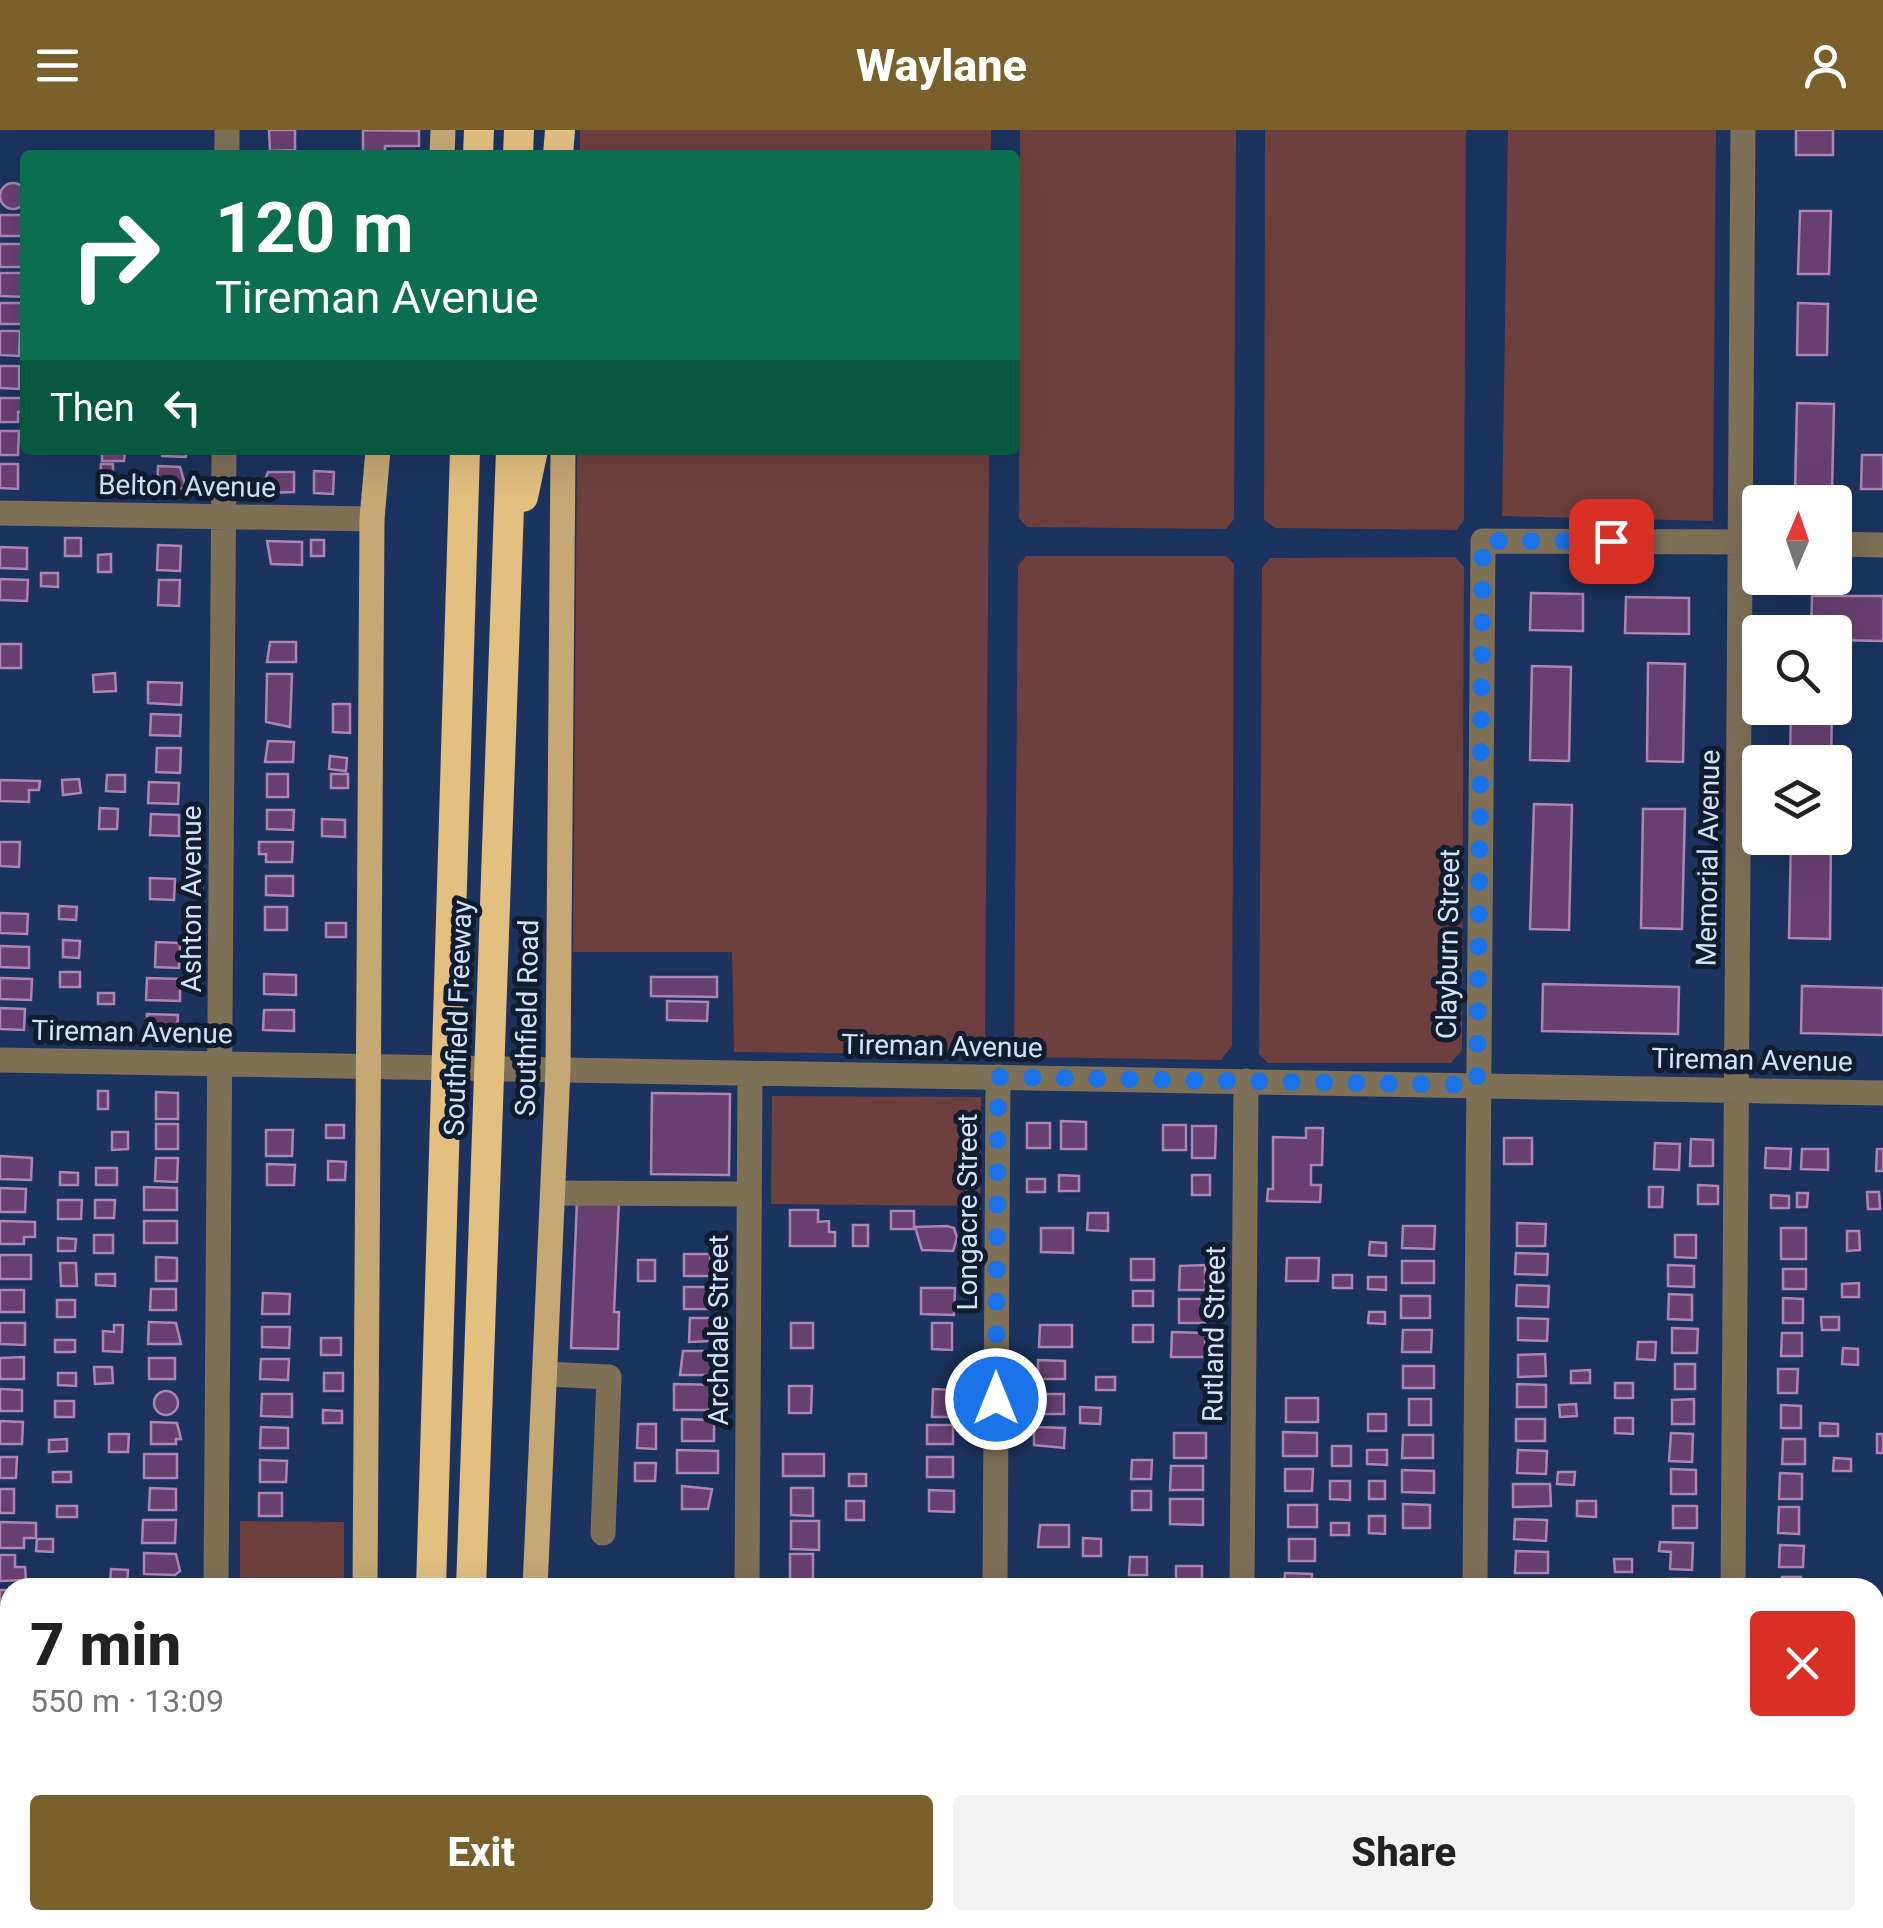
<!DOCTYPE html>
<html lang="en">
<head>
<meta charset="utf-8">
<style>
  body { margin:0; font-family:Roboto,sans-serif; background:#f2f2f2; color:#222; height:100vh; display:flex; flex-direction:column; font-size:38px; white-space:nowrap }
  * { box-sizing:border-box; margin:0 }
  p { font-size:32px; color:#767676 }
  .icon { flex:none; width:55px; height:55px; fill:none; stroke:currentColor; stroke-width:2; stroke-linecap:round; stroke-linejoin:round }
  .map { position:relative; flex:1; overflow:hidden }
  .details { position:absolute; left:0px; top:1448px; width:1885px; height:352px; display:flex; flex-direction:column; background:#fff; border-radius:30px 30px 0 0; box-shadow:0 10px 40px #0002 }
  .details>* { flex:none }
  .hud { position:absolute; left:20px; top:20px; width:1000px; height:305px; border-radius:10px; box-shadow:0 10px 40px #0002; background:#0b6e4f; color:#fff; overflow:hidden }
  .needle { width:65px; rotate:2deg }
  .controls { position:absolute; left:1742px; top:355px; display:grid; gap:20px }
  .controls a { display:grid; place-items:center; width:110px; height:110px; border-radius:10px; background:#fff; box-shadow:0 10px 40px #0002; font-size:50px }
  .pin { position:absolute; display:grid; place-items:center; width:85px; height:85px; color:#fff; margin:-42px; border-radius:20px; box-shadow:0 5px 15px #0006 }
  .me { position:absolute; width:110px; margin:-55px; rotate:0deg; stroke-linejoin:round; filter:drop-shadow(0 0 8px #0008) }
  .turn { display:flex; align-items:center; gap:35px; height:210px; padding:0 30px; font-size:45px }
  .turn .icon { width:130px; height:130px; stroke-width:2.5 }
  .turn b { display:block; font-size:70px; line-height:85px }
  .then { display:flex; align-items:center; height:95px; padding:0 30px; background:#0003; gap:20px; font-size:38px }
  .round { display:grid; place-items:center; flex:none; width:105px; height:105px; border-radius:10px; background:#f2f2f2 }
  .headline { display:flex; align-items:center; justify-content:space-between; height:170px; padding:0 30px }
  h1 { font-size:60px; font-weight:800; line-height:75px }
  .primary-button { display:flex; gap:20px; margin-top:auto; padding:20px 30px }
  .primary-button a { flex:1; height:115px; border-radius:10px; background:#7a602b; color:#fff; font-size:40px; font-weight:800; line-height:115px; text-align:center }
  .primary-button a+a { background:#f2f2f2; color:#222 }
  header { display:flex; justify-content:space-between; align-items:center; height:130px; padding:0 30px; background:#7a602b; color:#fff; font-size:45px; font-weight:800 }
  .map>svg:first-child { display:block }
</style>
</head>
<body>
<header><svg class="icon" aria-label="menu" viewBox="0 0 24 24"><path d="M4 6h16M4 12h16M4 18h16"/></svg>Waylane<svg class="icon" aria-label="person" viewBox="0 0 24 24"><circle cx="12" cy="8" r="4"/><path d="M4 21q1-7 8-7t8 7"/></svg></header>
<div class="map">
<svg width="1883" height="1798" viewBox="0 0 1883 1798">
  <rect width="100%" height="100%" fill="#1b335e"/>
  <path fill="#6d3f3e" d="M580,0H991V25H580Z
    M1020,0H1236L1234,389L1226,399L1027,397L1019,388Z
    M1265,0H1466L1464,390L1457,400L1275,398L1264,390Z
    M1508,0H1716L1713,391L1502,386Z
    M577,320H989L985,916L977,925L734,922L732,822H573Z
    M1026,426H1226L1234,434L1232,916L1221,930L1025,927L1014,908L1018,436Z
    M1455,427L1464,437L1462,920L1451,933H1268L1259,924L1262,438L1270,428Z
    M772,966L981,967L980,1076L771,1074Z
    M240,1391L344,1392V1457H240Z
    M1360,1790H1449V1798H1360Z"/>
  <path fill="#684070" stroke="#ac85b4" stroke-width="2.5" d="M269,0H295V20L270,21Z
    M363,0L419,1V16H385V25H363Z
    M1796,0H1833V25H1796Z
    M0 66a13 13 0 1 1 26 0a13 13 0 1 1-26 0Z
    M1800,81H1831L1829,144H1798Z
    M0,85H25V106H0Z
    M0,114H24V137H0Z
    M0,143H24L25,167L0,166Z
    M0,173H23V194H0Z
    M1798,173L1828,174L1827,225H1797Z
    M0,201H20L19,226L0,225Z
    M0,236H19V259L0,258Z
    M0,268H25V282H18V292H0Z
    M1797,273L1834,274L1832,362H1795Z
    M0,301H19L18,325H0Z
    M102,320H125L124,331H102Z
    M162,320H186V327L162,326Z
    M1862,325H1883V359H1861Z
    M0,334H18V359L0,358Z
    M101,334H113V352H100Z
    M158,336L180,337L186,358L157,361Z
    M314,341L334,342L333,364L314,363Z
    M268,342H294V362L267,363V355H263Z
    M65,408H81V426H65Z
    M311,410H324V426H311Z
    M267,411L302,412V435L271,434Z
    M158,415L181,416L180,441L157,440Z
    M0,417L27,418V439L0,438Z
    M111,424V442H98V425Z
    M41,443H58V457L41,456Z
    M0,449L28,450L27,471L0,470Z
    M159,450H180L179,476L158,475Z
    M1531,463L1583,464V501L1530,500Z
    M1812,466H1883V511L1835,510V502H1811Z
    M1626,467L1689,468V504L1625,503Z
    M270,512H296V532H267Z
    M0,514H21V538H0Z
    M1648,533L1685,534L1683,632L1647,631Z
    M1532,536L1571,537L1569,631L1530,630Z
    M115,543L116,561L94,562L93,545Z
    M267,544H292L290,597L266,592Z
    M148,552L182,553L181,575L148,573Z
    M333,574H350V603L333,602Z
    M1791,578H1832L1831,632H1790Z
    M151,584L181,585L180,606L150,605Z
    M268,611L294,612L293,632H265Z
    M157,618H181L180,643L156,642Z
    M330,626L347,628L346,641L329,639Z
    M267,644H288V667H267Z
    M331,644H348V658H331Z
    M107,645H125V662L106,661Z
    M79,649L81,663L63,665L62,650Z
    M0,650L40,651L39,660H29V672L0,671Z
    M149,652L179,653L178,674L148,673Z
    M1534,674L1572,675L1569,800L1530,799Z
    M100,678L118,679L117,699H99Z
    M1643,679H1685L1682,799L1641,798Z
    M267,680H294L293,700L267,699Z
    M151,684L179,685V706L150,705Z
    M322,689L345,690V707L322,706Z
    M1791,708H1831L1830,809L1789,808Z
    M0,712H20L19,737L0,736Z
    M259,712H293L292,732H266V724H259Z
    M266,746H293V766L266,765Z
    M150,748L175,749L174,770L150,769Z
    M59,776L77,777L76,790L59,789Z
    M265,777H287V800H265Z
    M0,783L28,784L27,804L0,803Z
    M326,793H346V807H326Z
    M63,810L80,811L79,828L63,827Z
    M156,812L180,813L179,838L155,837Z
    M0,816L29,817V838L0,837Z
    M60,842H80V857H60Z
    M264,844L296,845V865L264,864Z
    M651,847H717V867L651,866Z
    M0,848L32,849L31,870L0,869Z
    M147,848L180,849V871L146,870Z
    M1543,854L1679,857L1678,904L1542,901Z
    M1802,856L1883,858V905L1801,903Z
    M98,863H114V874H98Z
    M667,871L708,872L707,891L667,890Z
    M0,878L25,879L24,900L0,899Z
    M264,880H294V901L263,900Z
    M147,884L178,885L177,906L146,905Z
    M98,961H108V979H98Z
    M156,962L178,963V989H156Z
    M652,963L730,964L729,1045L651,1044Z
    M1061,991L1086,992V1019H1061Z
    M1027,993H1050V1018H1027Z
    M156,994H178V1019H156Z
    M326,995H344V1008H326Z
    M1163,995H1186V1020H1163Z
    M1192,996H1216L1215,1028H1192Z
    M1306,998H1323L1322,1035H1311V1055H1321L1320,1072L1267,1071L1268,1059H1273V1007L1306,1008Z
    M266,1000H293L292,1026H266Z
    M112,1002H128V1019L112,1020Z
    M1504,1008H1532V1034H1504Z
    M1691,1009L1713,1010V1036H1690Z
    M1655,1013L1680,1014L1679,1040L1654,1039Z
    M1766,1018L1791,1019L1790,1039L1765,1038Z
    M1802,1019H1828V1040L1801,1039Z
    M1877,1019H1883V1041H1876Z
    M0,1026L32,1028L31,1050L0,1049Z
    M156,1028H178L177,1052L155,1051Z
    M328,1031L346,1032L345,1050H328Z
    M267,1034L295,1035L294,1055H267Z
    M96,1038H117V1055H96Z
    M60,1042L78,1043V1055H60Z
    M1059,1045L1079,1046V1061H1059Z
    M1192,1045H1210V1065H1192Z
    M1027,1049H1045V1062H1027Z
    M1698,1055L1718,1056V1074H1698Z
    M144,1057L177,1058V1080H144Z
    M1649,1057H1663L1662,1077H1649Z
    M0,1058L26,1059L25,1082H0Z
    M1867,1062H1879L1880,1079H1868Z
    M1797,1063H1808L1807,1077H1797Z
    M1771,1065L1789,1066V1078H1771Z
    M58,1070H82L81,1089H58Z
    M95,1070H115L114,1088H95Z
    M577,1070H619L614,1182H619L618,1219L571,1218Z
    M790,1080H818V1092L829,1091V1102H835V1116H790Z
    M891,1081H914V1099H891Z
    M1088,1083H1108V1101L1087,1100Z
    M0,1091L35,1092V1107H24V1114H0Z
    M144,1091H177V1113H144Z
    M1517,1093L1546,1094L1545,1116H1517Z
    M853,1095H868V1116H853Z
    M947,1096L954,1098L957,1108L953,1121L922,1120L915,1097Z
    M1403,1096H1435L1434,1119L1402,1118Z
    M1041,1098H1073V1123L1041,1122Z
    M1781,1098H1806V1129H1781Z
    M1847,1101H1859L1860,1120L1847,1121Z
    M94,1105H113V1123H94Z
    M1675,1105H1696V1128L1675,1127Z
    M58,1108L76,1109L75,1121H58Z
    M1370,1112L1386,1113V1126L1369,1125Z
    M1516,1123L1548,1124L1547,1145L1515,1144Z
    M684,1124H710V1146H684Z
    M0,1125H31V1149H0Z
    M156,1127L177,1128V1151H156Z
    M1287,1128H1319L1318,1151H1286Z
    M1131,1129H1154V1150H1131Z
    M638,1130H655V1151H638Z
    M1402,1131H1434V1153H1402Z
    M60,1133H76L77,1156H61Z
    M1205,1135V1160H1179L1180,1136Z
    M1668,1135L1694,1136V1157L1668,1156Z
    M1783,1139H1806V1159H1783Z
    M96,1144H115V1156L96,1155Z
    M1333,1145H1352V1158H1333Z
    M1368,1147H1386V1160L1368,1159Z
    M1859,1153V1167H1842V1154Z
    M1517,1155L1549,1156L1548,1177L1516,1176Z
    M684,1157H710V1179H684Z
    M921,1158H955L954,1185L921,1184Z
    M151,1159H176V1180H150Z
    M0,1160H24V1182H0Z
    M1133,1161H1153V1176H1133Z
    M263,1163L290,1164L289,1184H262Z
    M1669,1164L1692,1165V1190L1668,1189Z
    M1401,1166H1430V1188H1401Z
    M1783,1168L1803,1169V1193H1783Z
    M1179,1169H1205V1193H1179Z
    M57,1170H75V1187H57Z
    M1369,1182H1385V1194L1368,1193Z
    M1821,1187H1839V1200H1822Z
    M690,1188H710L714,1211L689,1212Z
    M1518,1188L1548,1189L1547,1211L1518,1210Z
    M149,1192L176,1193L181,1214H148Z
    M0,1193H25V1215L0,1214Z
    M791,1193H813V1218H791Z
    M932,1193H952V1220L932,1219Z
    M114,1195H123L122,1222L103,1221V1201L114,1202Z
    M1040,1195H1072V1217H1039Z
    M1133,1195H1153V1212H1133Z
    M262,1197H290L289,1218L262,1217Z
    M1672,1198L1698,1199L1697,1223H1672Z
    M1403,1200H1432L1431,1222H1402Z
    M1172,1202L1205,1203V1227H1171Z
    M1782,1203H1802V1226H1781Z
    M321,1208H341V1225H321Z
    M55,1210H75V1222H55Z
    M1638,1212H1656L1655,1230L1637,1229Z
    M1843,1218L1858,1219V1235L1842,1234Z
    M683,1221H713L719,1245H680Z
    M1545,1224L1546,1246L1518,1247V1225Z
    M24,1227V1249H0V1228Z
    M149,1228H175V1249H149Z
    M261,1229H289L288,1250L260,1249Z
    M1038,1230L1065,1231V1249H1038Z
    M1675,1234H1695V1259H1675Z
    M1403,1236H1434V1258H1403Z
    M94,1237H112L113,1253L95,1254Z
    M1778,1239H1798L1797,1263H1778Z
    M1590,1240V1253H1571V1241Z
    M58,1243H76V1256L58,1255Z
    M324,1243H343V1261H324Z
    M1096,1247H1115V1260H1096Z
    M1615,1253H1633V1268H1615Z
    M674,1254L720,1255L719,1280H674Z
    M1517,1254L1546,1255V1277H1517Z
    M789,1256H812L811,1283H789Z
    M0,1259L22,1260V1281H0Z
    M933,1259L953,1260V1287H932Z
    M154 1273a12 12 0 1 1 24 0a12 12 0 1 1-24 0Z
    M262,1264H292V1287L261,1286Z
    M1038,1264H1064V1284H1038Z
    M1286,1268H1318V1292H1286Z
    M1409,1269H1431V1295H1409Z
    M1694,1269V1294H1672V1270Z
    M55,1271H74V1287H55Z
    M1576,1274L1577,1286L1560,1287L1559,1275Z
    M1781,1275L1801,1276V1298H1781Z
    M1080,1277L1101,1278L1100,1294L1080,1293Z
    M323,1280L342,1281V1293H323Z
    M1368,1284H1386V1301H1368Z
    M1615,1288H1633V1304L1615,1303Z
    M682,1289L714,1290V1311H682Z
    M1516,1289H1545V1311H1516Z
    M0,1291L23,1292L22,1314H0Z
    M151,1292L177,1293L181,1309H176V1314H151Z
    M1820,1293L1838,1294V1306H1820Z
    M638,1294H656V1319L637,1318Z
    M927,1295H953V1314H927Z
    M261,1297L288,1298V1318H260Z
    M1034,1297L1065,1298L1064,1318L1034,1315Z
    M1283,1302L1317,1303V1326H1283Z
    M1174,1303H1206V1328H1174Z
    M1671,1303L1693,1304L1692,1332L1669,1331Z
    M109,1304H129L128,1322H109Z
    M1877,1304H1883V1323H1877Z
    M1403,1305H1433V1328H1402Z
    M67,1309V1321L49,1322V1310Z
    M1783,1309H1805V1334H1782Z
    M1332,1316H1351V1336H1332Z
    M677,1320L718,1321V1343H677Z
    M1367,1320H1387V1335L1367,1334Z
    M1518,1320L1547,1321L1546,1344L1517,1343Z
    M144,1324H177V1348H144Z
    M783,1324H824V1346H783Z
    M0,1327H17L16,1348H0Z
    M927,1327H953V1347H927Z
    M1834,1328L1851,1329V1341H1833Z
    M260,1330L287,1331L286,1352H260Z
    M1132,1330H1152L1151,1349H1131Z
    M635,1333H656L655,1351H635Z
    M1171,1336H1203V1360H1170Z
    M1285,1339H1313L1312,1361H1285Z
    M1671,1339L1696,1340V1364H1671Z
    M1402,1340L1434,1341V1363L1402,1362Z
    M53,1342H71V1352H53Z
    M1558,1342H1575L1574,1355L1557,1354Z
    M1780,1343L1802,1344V1369H1779Z
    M849,1344H866V1356H849Z
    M1330,1351H1350V1370L1330,1369Z
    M1369,1351H1385V1369H1369Z
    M1513,1354H1550L1551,1376L1513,1377Z
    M682,1356L712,1359L708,1379H682Z
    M150,1358L176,1359V1380H149Z
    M791,1358H813V1386L791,1385Z
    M0,1359H14V1383H0Z
    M929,1360L954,1361V1382L929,1381Z
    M1132,1361H1151V1380H1132Z
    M259,1363H282V1386H259Z
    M1170,1369H1203V1395L1170,1394Z
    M846,1371H864V1390H846Z
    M1577,1371H1596V1387L1577,1386Z
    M1403,1374L1430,1375V1398H1403Z
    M1288,1375H1317V1397H1288Z
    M57,1376H77V1387H57Z
    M1673,1376H1697V1398H1673Z
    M1779,1377H1799V1404L1778,1403Z
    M1369,1386H1385V1404L1369,1403Z
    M1515,1389L1547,1390L1546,1411L1514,1409Z
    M143,1390H176L175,1413H142Z
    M791,1391H819V1420L791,1419Z
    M0,1392L36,1393V1408H24V1418H0Z
    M1331,1393H1349V1405H1331Z
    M1040,1395H1069V1417H1038Z
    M1083,1408L1101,1409V1426H1083Z
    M37,1409H53V1422L36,1421Z
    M1289,1409H1315V1431H1289Z
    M1660,1412L1693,1413L1692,1440L1670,1439L1671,1422L1659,1421Z
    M1780,1415L1804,1416L1803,1437H1779Z
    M1516,1421L1548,1422V1443H1515Z
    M144,1423L176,1424L180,1441L175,1445L144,1444Z
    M790,1424H813V1451H790Z
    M0,1425H15V1437H25L26,1450L0,1451Z
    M1130,1427H1147V1445H1129Z
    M1614,1429H1632V1442H1615Z
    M1176,1436H1202V1458H1176Z
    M111,1439L128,1440L127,1454H110Z
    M1285,1443L1312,1444V1458H1284Z
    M1782,1447H1801V1458H1782Z
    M1668,1449H1689V1458H1667Z
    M0,1460H10V1482H0Z
    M0,1494H10V1516H0Z
    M1875,1494L1883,1495V1509H1875Z
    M1877,1528L1883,1529V1543H1876Z
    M0,1531H10V1552H0Z
    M1877,1560H1883V1580H1877Z
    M0,1563L10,1564V1586H0Z
    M0,1597H10V1619H0Z
    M1875,1599H1883V1616L1875,1615Z
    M0,1629H10V1651H0Z
    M1875,1634L1883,1635V1655L1875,1654Z
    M1875,1658H1883V1676H1875Z
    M0,1665H10V1685L0,1684Z
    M0,1696H10V1716H0Z
    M0,1730H10V1751H0Z
    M1875,1732H1883V1750H1875Z
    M0,1762H10V1786H0Z
    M1875,1778H1883V1791H1873Z
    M560,1790H597V1798H559Z
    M676,1790H706L705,1798H676Z
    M780,1790H810V1798L780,1797Z
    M893,1790H919V1798H893Z
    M1130,1790L1146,1791V1798H1130Z
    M1328,1790H1345V1796H1328Z
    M1035,1791L1062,1792V1798H1035Z"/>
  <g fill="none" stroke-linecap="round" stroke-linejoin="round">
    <path stroke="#7e6f57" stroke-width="25" d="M227,25V0
      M0,383L372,389
      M1835,414L1883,415
      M0,930L1883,963
      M553,1063L749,1064
      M545,1244L609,1247L603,1403
      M216,1458L224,320
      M747,1458L750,943
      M995,1458L998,947
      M1242,1458L1246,951
      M1475,1458L1483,411L1760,412
      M1733,1458L1743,0
      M1875,1711H1883
      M214,1798V1790
      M622,1798V1790
      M745,1798V1790
      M993,1798V1790
      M1239,1798V1790
      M1473,1798V1790
      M1731,1798V1790"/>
    <path stroke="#c6a875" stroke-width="25" d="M442,25L443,0
      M365,1458L372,389L378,320
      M535,1458L558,939L563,320
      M363,1798V1790
      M520,1798V1790"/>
    <path stroke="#e3bf80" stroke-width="30" d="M478,25L479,0
      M518,25L519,0
      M558,25L560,0
      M523,367L533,320
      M431,1458L465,320
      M471,1458L511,320
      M425,1798V1790
      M466,1798V1790"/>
  </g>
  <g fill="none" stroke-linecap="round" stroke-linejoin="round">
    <path stroke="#1a73e8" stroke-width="18" stroke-dasharray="0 32.4" d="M996,1269L998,947L1477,955L1483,411H1611"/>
  </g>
  <g text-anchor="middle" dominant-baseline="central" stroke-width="10" stroke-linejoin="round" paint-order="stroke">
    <g font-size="28" fill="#d2e2fd" stroke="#111c2f">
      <text transform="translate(187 356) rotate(1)">Belton Avenue</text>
      <text transform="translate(1708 728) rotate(-89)">Memorial Avenue</text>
      <text transform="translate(191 769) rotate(-90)">Ashton Avenue</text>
      <text transform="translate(1448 814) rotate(-89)">Clayburn Street</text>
      <text transform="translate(458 888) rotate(-88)">Southfield Freeway</text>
      <text transform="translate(527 888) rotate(-89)">Southfield Road</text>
      <text transform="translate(132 902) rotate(1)">Tireman Avenue</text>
      <text transform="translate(942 916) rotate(1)">Tireman Avenue</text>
      <text transform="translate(1752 930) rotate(1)">Tireman Avenue</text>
      <text transform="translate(967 1082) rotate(-90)">Longacre Street</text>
      <text transform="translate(718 1200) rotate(-90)">Archdale Street</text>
      <text transform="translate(1214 1204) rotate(-89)">Rutland Street</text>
    </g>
  </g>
</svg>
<div class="controls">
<a><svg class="needle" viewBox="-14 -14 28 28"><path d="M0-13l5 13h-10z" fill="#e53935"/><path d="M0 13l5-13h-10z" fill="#767676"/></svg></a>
<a><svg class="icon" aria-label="search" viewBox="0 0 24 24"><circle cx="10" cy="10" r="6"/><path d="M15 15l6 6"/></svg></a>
<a><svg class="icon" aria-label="layers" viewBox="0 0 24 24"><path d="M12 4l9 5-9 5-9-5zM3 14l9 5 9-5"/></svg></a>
</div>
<div class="pin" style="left:1611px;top:411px;background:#d93025"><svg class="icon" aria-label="arrive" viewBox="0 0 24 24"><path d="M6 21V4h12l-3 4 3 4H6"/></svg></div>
<svg class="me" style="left:996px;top:1269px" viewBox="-20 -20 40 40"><circle r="17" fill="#1a73e8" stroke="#fff" stroke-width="3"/><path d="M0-11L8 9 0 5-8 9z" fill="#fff"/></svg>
<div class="hud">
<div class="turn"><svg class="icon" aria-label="right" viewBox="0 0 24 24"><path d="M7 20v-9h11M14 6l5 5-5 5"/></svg><div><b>120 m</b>Tireman Avenue</div></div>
<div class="then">Then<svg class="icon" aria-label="left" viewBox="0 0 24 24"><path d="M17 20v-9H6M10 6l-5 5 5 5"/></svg></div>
</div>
<section class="details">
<div class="headline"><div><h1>7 min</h1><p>550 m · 13:09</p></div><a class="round" style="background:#d93025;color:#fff"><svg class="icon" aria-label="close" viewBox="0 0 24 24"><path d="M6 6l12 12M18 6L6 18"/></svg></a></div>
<div class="primary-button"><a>Exit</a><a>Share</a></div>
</section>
</div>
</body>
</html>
